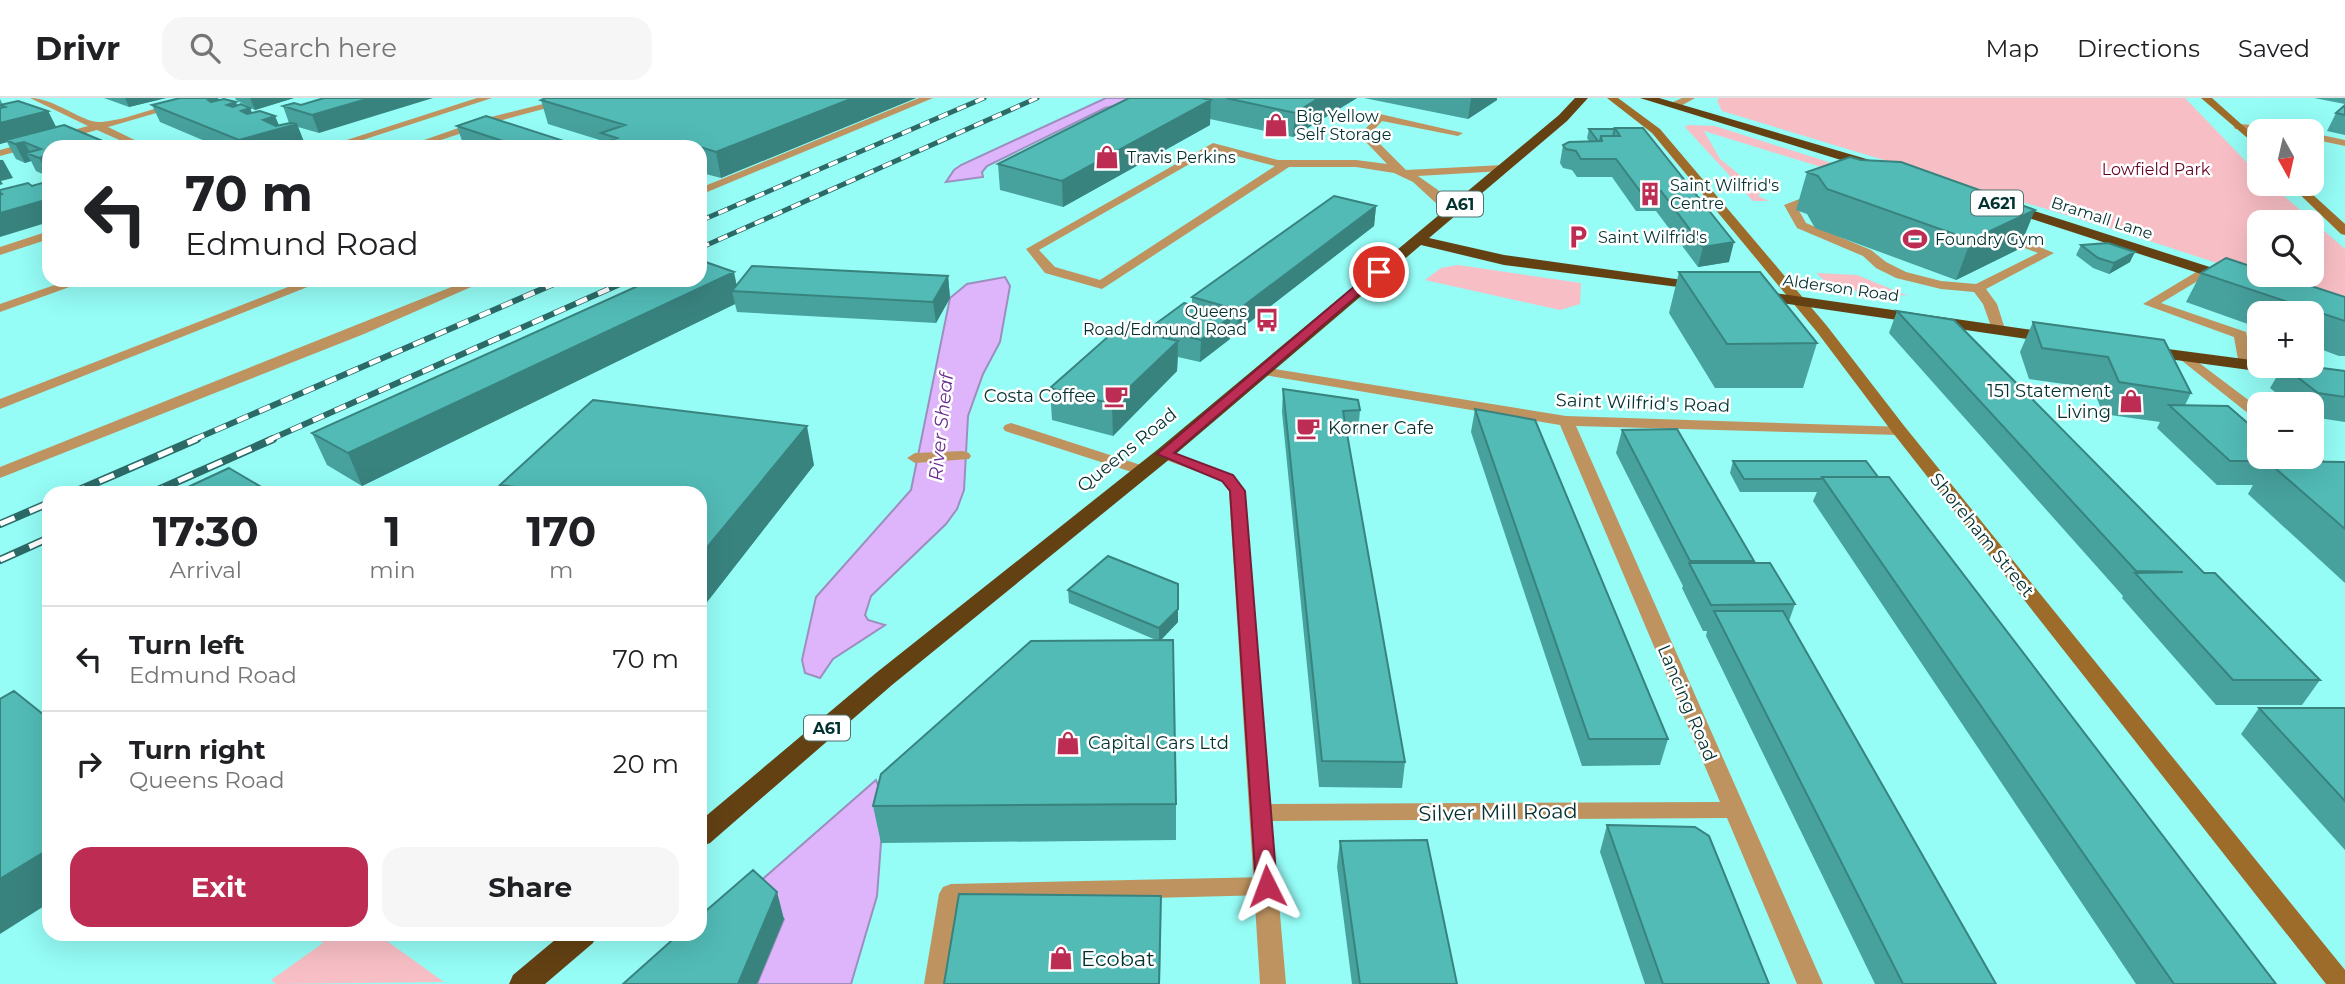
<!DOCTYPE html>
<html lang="en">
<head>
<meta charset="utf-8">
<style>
  body { margin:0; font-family:Montserrat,sans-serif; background:#f6f6f6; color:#202124; height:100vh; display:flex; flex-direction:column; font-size:26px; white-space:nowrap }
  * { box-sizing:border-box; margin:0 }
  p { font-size:23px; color:#757577 }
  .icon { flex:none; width:38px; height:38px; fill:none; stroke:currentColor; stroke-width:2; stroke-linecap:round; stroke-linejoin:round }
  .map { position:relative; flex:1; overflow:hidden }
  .details { position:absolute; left:42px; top:388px; width:665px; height:455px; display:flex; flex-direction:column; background:#fff; border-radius:21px; box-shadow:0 7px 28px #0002 }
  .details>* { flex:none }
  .hud { position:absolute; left:42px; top:42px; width:665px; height:147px; border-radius:21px; box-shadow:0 7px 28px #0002; background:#fff; color:#202124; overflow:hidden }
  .needle { width:46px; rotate:172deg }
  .buttons { position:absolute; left:2247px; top:21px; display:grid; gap:14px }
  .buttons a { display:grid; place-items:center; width:77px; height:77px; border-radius:14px; background:#fff; box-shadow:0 7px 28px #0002; font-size:35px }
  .pin { position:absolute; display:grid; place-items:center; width:60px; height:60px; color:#fff; margin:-30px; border:4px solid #fff; border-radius:50%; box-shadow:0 2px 7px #0007 }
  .me { position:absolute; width:77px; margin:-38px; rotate:357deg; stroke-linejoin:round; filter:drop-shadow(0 0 5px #0008) }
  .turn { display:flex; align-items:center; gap:24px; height:147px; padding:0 28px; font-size:32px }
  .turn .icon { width:91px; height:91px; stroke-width:2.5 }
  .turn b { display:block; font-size:49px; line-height:60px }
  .eta { display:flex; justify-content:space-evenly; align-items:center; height:119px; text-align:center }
  .eta b { font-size:42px; font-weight:700; line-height:49px }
  .cta { display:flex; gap:14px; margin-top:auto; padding:14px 28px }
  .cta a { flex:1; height:80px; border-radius:21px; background:#bd2d53; color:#fff; font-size:28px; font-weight:700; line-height:80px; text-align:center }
  .cta a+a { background:#f6f6f6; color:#202124 }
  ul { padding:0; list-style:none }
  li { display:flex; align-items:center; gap:21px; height:105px; padding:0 28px; border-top:2px solid #e0e0e0 }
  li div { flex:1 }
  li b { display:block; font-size:26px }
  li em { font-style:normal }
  header { display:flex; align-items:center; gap:42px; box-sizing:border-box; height:98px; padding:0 35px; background:#fff; border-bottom:2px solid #e0e0e0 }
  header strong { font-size:33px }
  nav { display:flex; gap:38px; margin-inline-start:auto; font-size:24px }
  .search { width:490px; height:63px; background:#f6f6f6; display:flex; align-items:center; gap:18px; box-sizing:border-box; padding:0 24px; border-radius:21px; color:#757577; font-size:26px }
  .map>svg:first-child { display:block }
</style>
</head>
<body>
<header>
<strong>Drivr</strong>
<div class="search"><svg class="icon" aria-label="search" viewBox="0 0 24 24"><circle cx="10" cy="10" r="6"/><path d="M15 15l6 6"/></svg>Search here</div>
<nav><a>Map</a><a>Directions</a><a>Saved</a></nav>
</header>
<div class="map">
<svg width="2345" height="886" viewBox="0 0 2345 886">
  <rect width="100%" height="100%" fill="#95fcf6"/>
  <path fill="#f8bec5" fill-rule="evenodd" d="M1719,0H2185L2259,77V86H2270L2345,151V207L2122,134L1722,13L1717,3ZM2259,124H2312V177H2259Z
    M1688,27L1715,28L1882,81H1860L1704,33L1720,61L1761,94L1758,98L1769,103H1753L1685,29Z
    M1458,167L1581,185L1580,206L1560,212L1425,182L1441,170Z
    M1816,175L1857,177L1908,198C1880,194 1835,197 1816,175Z
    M377,836L444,884L276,886L271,882L323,845L313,837Z"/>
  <path fill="#deb5fb" stroke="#9c8ebe" stroke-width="2" d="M1106,0H1147L1105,10L987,68L982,74L983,79L946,84L954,72L961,67Z
    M1005,179L1010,188L1000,244L983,276L968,318L964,392L957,411L946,426L871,498L865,517L868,522L885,527L833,561L820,580L805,575L802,562L816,499L911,392L950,200L967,186Z
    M876,682L887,712L881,745L877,798L851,886H757L784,821L749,793Z"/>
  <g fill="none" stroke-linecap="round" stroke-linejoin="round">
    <path fill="#be9360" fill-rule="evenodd" d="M567,0H584L495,24L420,49H404L487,20Z
      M919,0H933L700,97V90Z
      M1380,16L1463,35L1458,38L1382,23L1373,33L1374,40L1406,72L1503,67L1509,70L1503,73L1418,78L1438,92L1454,111L1456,114L1450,118L1413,84L1394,75L1356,69H1289L1102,191L1045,175L1026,151L1213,45L1278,62H1356L1387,66L1365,43L1363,33ZM1214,52L1275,68L1100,182L1055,169L1039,152Z
      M1815,95L1825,97L1797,109L1806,125L1871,152L1886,164L1906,174L1941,183L1976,186L2038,155L1997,140L1995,137L2001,133L2054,155L1986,191L1997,206L2005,231L1998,235L1993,234L1983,206L1974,194L1941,191L1896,180L1876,170L1863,158L1797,130L1784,107Z
      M2206,168L2212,172L2211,175L2161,205L2246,234L2253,267L2251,270L2246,271L2239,267L2234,239L2143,206Z
      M69,182H89L0,214V206Z
      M306,182H325L0,311V301Z
      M469,182H487L364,236L0,380V369Z
      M1011,325L1150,370L1152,373L1144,378L1138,376L1005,333L1003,330L1005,327Z
      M963,353L969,355L971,358L969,361L915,365L907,360L915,355Z
      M1267,779L1275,781L1279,788L1275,795L1267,797L961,805L950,886H924L939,796L943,789L951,786Z"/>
    <path fill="#be9360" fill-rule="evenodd" d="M30,0C55,0 84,26 101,24C137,21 171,0 208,0L108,29L149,49H135L97,32L0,58V52L88,28Z
      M477,0H492L341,49H325Z
      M1682,0H1695L1679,9H1671V5Z
      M2239,26L2292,30L2297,33L2235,31L2234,29Z
      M2312,35L2345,42V48L2312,41Z
      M49,133V141L0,157V149Z
      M2186,255L2259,310V322L2254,320L2181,262L2179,259Z
      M1263,269L1566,318L1905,329L1907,332L1905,335L1899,337L1576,328L1823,886H1797L1727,720L1272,723L1286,886H1260L1229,393L1222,383L1158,359L1156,356L1158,353H1170L1234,377L1245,393L1271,706L1720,704L1560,327L1258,276L1256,273Z
      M2312,354L2345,377V390L2339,389L2306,362L2304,359H2312Z"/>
    <path fill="#9e6c2a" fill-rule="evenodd" d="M1607,0H1618L1660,31L1827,228L1905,329L2345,872V886H2326L1893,335L1817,234L1652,35Z
      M2201,0H2212L2259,42V50Z
      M2289,86H2301L2345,126V137L2341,136Z"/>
    <path fill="#634113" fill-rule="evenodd" d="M1575,0H1588L1567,23L1429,140L1504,157L1704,185L1712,190L1710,193L1504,167L1421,147L1171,360L892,587L710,745L700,749V723L876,575L1157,352L1559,17Z
      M1640,0H1659L1880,65L1882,68L1880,71H1870Z
      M2006,104L2238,178L2240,181L2238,184H2226L2001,111L1999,108Z
      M1753,192L2054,235L2062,240L2054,245L1747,200L1745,197L1747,194Z
      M2145,248L2259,263V268H2293L2345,275V285L2139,257L2136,253L2139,249Z
      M562,836H597L593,845L545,886H509L513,877Z"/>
    <g stroke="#2b6a67" stroke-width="5">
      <path id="rail-far2" d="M700,123L984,0
        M700,150L1037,0"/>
    </g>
    <g stroke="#2b6a67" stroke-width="6">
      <path id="rail-far1" d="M193,342L563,182
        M269,342L629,182"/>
    </g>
    <g stroke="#2b6a67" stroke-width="8">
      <path id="rail" d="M70,396L197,341
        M149,396L273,341
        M0,426L49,405
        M0,462L49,440"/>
    </g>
    <use href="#rail-far2" stroke="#fff" stroke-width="3.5" stroke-dasharray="10" stroke-linecap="butt"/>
    <use href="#rail-far1" stroke="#fff" stroke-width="4.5" stroke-dasharray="12" stroke-linecap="butt"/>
    <use href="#rail" stroke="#fff" stroke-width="5" stroke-dasharray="16" stroke-linecap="butt"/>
  </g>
  <path fill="#47a19d" d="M104,0H166L129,9Z
    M180,0H218L219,2L237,8L250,10L252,15L275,18L279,27L289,25L283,8L301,7L324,0L319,35L298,29L304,44L288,49H219L160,24L152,7Z
    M235,0H294L255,12L236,2Z
    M916,0L721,80L702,75L700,76V49L604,45L603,43L548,26L541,2Z
    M1129,0H1357L1293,39L1210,21V27L1063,109L1000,92L998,66Z
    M1364,0H1497V2L1468,21Z
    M2314,0H2345V6Z
    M0,1L3,7L48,13L56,29L49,49V79L36,73L31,63L25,65L16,61L7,44L0,46Z
    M2345,7V37L2327,33L2336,15Z
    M457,28L569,49H472L463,46Z
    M1643,30L1729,164L1698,169L1656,113H1636L1612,79H1577L1572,72L1563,70L1560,65L1563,47L1589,43L1587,40L1589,31Z
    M1861,62L2019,151L1956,182L1815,130L1807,116L1796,112L1807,74Z
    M1376,108L1374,128L1237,234L1230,232V241L1200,264L1178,259L1177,273L1113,338L1052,322L1050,290L1150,236V230L1192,208V199Z
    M2081,147L2130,164L2109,176L2093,170L2076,157Z
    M1679,174L1817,245L1803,290H1715L1669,215Z
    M2201,175L2345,199V258H2339L2312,248V215H2259V230L2186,204Z
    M948,178L950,200L936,225L737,214L735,206L362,388L327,367L312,335L737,187Z
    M1897,213L2204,475L2320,582L2302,607H2216L2122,500L2123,498L1889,235Z
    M2033,224L2191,295L2185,307L2292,363L2345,365V485L2248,396L2253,387H2217L2157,330L2160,324L2103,316L2093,290L2029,281L2020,254Z
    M2283,268L2345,273V324L2312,319V306H2290L2270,290Z
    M1283,291L1360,312L1358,335L1347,336L1405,664L1402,690L1319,689L1282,314Z
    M1475,311L1668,641L1660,667L1582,668L1471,334Z
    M1622,332L1754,463L1753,465L1795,506L1789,523L1996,886H1875L1706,538L1707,533H1703L1682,490L1683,488L1616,355Z
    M1733,363L1878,379L2276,886H2136L1813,403L1817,394H1740L1730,375Z
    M814,367L700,513V396H503L500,387Z
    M1068,492L1178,524L1161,542L1176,706V742L881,745L873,708L1156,542L1069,505Z
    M2259,610H2345V752L2241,636Z
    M1607,727L1769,886H1645L1600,754Z
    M1340,743L1457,886H1352L1337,769Z"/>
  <path fill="#39837f" d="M125,0H166L129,9Z
    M213,0H218L225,16L208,2Z
    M250,0H294L255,12Z
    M370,0H433L319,35L312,17Z
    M853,0H916L721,80L716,54Z
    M1319,0H1357L1293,39L1295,15Z
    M1471,0H1497V2L1468,21Z
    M1211,2L1210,27L1063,109L1062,83Z
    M236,4L243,22L227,7Z
    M250,10L257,28L241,13Z
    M48,13L57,31L6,42L7,44L0,46V25Z
    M275,18L280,31L297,26L304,44L288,49H242L239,42L263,22Z
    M24,44L32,57L26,55L31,63L25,65L15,46Z
    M567,44L569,49H554Z
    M49,57V79L39,60Z
    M0,62H3L13,80L1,83L3,86L0,87Z
    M49,101V124L0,139V115Z
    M1376,108L1374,128L1237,234L1238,212Z
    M2035,112L2019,151L1956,182L1971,142Z
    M1734,144L1729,164L1698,169L1703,149Z
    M2135,154L2130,164L2109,176L2114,165Z
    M734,174L738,193H732L735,206L362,388L348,355Z
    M948,178L950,200L936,225L933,204Z
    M1230,219V241L1200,264L1201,242Z
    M1178,243L1177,273L1113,338L1112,306Z
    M807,328L814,367L700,513V458Z
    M1178,511V524L1159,544V530Z
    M49,751V805L0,836V781Z
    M777,794L784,821L757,886H738Z
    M1161,798L1160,886H1159Z"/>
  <path fill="#52bbb6" stroke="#39837f" stroke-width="2" d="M180,0H213L208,2L211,4L224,1L236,4L227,7L233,9L241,6L250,10L241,13L247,16L260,13L275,18L263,22L276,28L290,25L297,26L239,42L152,7Z
    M324,0H370L312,17L283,8L294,5L301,7Z
    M546,0H853L716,54L700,49H593L617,40L601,35L625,27L541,2Z
    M1129,0H1201L1211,2L1062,83L998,66Z
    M1226,0H1319L1295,15Z
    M18,3L48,13L0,25V10L5,9L0,7Z
    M2345,7V17L2336,15Z
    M486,18L567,44L554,49H521L457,28Z
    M64,27L117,49H49V57L39,60L26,55L41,51L24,44L15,46L6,42Z
    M1615,30H1643L1734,144L1703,149L1661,93H1640L1616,61H1581L1576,53L1566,51L1563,47L1569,44L1602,43L1601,38H1620Z
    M1589,31H1615L1613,38H1601L1600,43H1598Z
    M1850,59L1861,62L1901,64L2035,112L1971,142L1827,91L1818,78L1807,74Z
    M49,83V101L0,115V97L2,96L0,95V92L28,85L32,88Z
    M1334,98L1376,108L1238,212L1192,199Z
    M2108,145L2135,154L2114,165L2098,160L2081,147Z
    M2226,160L2259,171V177H2277L2345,199V223L2201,175Z
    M700,162L734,174L348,355L312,335L651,182H700Z
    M752,168L948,178L933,204L732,193Z
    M1679,174H1760L1817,245L1727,246Z
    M1184,205L1230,219L1201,242L1150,230Z
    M1897,213L1954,222L2204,475H2215L2320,582H2233L2135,475L2183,474L2136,473Z
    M2033,224L2164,242L2191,295L2119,284L2108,259L2042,250Z
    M1119,229L1178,243L1112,306L1050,290Z
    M2283,268H2307L2345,273V299L2318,295Z
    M1283,291L1358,302L1360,312L1343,313L1405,664L1322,663Z
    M593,302L807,328L700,458V396H516L522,390L500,387Z
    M2169,307L2228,308L2259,335V359H2287L2292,363H2230Z
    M1475,311L1535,322L1668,641H1589Z
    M1677,331L1754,463H1690L1622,332Z
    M1733,363H1866L1878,379H1822L1821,381H1744Z
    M2267,363L2344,364L2345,365V431Z
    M229,370L273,396H173Z
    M1822,379H1889L2276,886H2174Z
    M1108,458L1178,486V511L1159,530L1068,492Z
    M1689,465H1770L1795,506L1711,507Z
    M1714,513H1783L1996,886H1903Z
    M1173,542L1176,706L873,708L881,676L1031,543Z
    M14,593L49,621V751L0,781V601Z
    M2259,610H2345V703Z
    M1607,727L1695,729L1709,738L1769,886H1663Z
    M1427,742L1457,886H1360L1340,743Z
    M753,772L777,794L738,886H623L679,836H700V818Z
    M959,796L1161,798L1159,886H944Z"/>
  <path fill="#bd2d53" stroke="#7b1d36" stroke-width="2" d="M1375,171L1385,174L1174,355L1233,377L1245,393L1277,788L1274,794L1267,796L1259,794L1256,788L1230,393L1222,383L1157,356Z"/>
  <defs>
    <g id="shop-bare" transform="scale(1.89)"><path d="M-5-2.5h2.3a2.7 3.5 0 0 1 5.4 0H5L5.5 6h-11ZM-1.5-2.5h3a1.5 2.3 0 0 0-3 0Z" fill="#bd2d53" stroke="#fff" stroke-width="2.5" paint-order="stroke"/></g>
    <g id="building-bare" transform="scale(1.89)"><path d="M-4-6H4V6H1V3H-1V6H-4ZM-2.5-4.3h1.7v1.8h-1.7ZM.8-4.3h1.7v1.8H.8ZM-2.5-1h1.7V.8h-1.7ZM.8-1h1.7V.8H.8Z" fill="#bd2d53" stroke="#fff" stroke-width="2.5" paint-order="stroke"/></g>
    <g id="parking-bare" transform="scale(1.89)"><path d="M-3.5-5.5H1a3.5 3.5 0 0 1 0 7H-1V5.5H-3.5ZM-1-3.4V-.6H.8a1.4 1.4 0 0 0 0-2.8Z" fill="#bd2d53" stroke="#fff" stroke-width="2.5" paint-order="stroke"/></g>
    <g id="stadium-bare" transform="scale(1.89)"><path d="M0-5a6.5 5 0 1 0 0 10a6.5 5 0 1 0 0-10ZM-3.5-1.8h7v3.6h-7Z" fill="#bd2d53" stroke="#fff" stroke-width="2.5" paint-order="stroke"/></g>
    <g id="bus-bare" transform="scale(1.89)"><path d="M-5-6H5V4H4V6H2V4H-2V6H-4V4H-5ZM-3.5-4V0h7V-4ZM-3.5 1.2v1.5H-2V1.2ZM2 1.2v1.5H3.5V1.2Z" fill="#bd2d53" stroke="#fff" stroke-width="2.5" paint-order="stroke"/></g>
    <g id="cafe-bare" transform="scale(1.89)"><path d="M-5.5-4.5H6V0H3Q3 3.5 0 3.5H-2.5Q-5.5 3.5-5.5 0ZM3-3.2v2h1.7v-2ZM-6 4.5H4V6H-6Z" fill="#bd2d53" stroke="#fff" stroke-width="2.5" paint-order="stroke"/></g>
  </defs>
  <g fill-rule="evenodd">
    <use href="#shop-bare" x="1276" y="27"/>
    <use href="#shop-bare" x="1107" y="59"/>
    <use href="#building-bare" x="1650" y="96"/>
    <use href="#parking-bare" x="1578" y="139"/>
    <use href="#stadium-bare" x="1915" y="141"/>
    <use href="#bus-bare" x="1267" y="222"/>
    <use href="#cafe-bare" x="1116" y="298"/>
    <use href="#shop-bare" x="2131" y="303"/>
    <use href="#cafe-bare" x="1308" y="330"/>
    <use href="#shop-bare" x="1068" y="645"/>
    <use href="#shop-bare" x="1061" y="860"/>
  </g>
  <g text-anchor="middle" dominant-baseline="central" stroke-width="5" stroke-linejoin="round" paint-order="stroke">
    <g font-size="16" fill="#023230" stroke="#fff" text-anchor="start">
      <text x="1296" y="18">Big Yellow<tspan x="1296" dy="18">Self Storage</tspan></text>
      <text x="1127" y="59">Travis Perkins</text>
      <text x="1670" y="87">Saint Wilfrid's<tspan x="1670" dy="18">Centre</tspan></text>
      <text x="1598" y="139">Saint Wilfrid's</text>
      <text x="1935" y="141">Foundry Gym</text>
      <text x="1247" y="213" text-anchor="end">Queens<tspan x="1247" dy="18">Road/Edmund Road</tspan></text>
    </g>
    <g font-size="16" fill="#650224" stroke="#fff">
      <text x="2156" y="71">Lowfield Park</text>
    </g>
    <g fill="#fff" stroke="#4e706e" stroke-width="2">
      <rect x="1971" y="92.5" width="52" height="25" rx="5"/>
      <rect x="1437" y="93.5" width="46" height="25" rx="5"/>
      <rect x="804" y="617.5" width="46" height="25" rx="5"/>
    </g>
    <g font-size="16" font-weight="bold" fill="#023230">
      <text x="1997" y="105">A621</text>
      <text x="1460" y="106">A61</text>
      <text x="827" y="630">A61</text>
    </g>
    <g font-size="16" fill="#023230" stroke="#fff">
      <text transform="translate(2102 120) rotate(18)">Bramall Lane</text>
      <text transform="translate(1841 190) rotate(8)">Alderson Road</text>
    </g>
    <g font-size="18" fill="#023230" stroke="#fff" text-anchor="end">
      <text x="2111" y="293">151 Statement<tspan x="2111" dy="21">Living</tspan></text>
      <text x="1096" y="298">Costa Coffee</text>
      <text x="1328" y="330" text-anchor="start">Korner Cafe</text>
      <text x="1088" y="645" text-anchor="start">Capital Cars Ltd</text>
    </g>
    <g font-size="18" fill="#023230" stroke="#fff">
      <text transform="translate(1643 305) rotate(2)">Saint Wilfrid's Road</text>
      <text transform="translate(1127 352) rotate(-39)">Queens Road</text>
      <text transform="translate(1982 437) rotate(51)">Shoreham Street</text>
      <text transform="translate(1687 605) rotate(67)">Lancing Road</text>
    </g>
    <g font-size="19" font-style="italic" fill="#6a2c8e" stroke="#fff">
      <text transform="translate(941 329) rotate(-84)">River Sheaf</text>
    </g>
    <g font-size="21" fill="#023230" stroke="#fff">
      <text transform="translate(1498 714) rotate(-1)">Silver Mill Road</text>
    </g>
    <g font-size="21" fill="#023230" stroke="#fff" text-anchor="start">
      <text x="1081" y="860">Ecobat</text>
    </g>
  </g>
</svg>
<div class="buttons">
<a><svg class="needle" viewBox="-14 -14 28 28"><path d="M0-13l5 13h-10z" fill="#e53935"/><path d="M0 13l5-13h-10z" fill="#757577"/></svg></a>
<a><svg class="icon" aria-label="search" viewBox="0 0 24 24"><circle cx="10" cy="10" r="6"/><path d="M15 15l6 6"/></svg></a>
<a>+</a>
<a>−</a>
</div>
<div class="pin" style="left:1379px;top:174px;background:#d93025"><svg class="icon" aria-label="arrive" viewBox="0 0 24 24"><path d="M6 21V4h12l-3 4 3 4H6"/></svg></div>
<svg class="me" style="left:1267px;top:788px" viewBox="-20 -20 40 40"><path d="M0-17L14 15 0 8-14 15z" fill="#bd2d53" stroke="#fff" stroke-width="4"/></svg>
<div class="hud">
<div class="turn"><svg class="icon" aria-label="left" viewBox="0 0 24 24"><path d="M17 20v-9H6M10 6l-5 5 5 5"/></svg><div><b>70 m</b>Edmund Road</div></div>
</div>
<section class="details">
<div class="eta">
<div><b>17:30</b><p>Arrival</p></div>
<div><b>1</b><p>min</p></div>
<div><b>170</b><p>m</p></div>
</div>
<ul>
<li><svg class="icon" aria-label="left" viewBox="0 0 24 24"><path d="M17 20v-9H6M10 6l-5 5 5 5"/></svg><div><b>Turn left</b><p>Edmund Road</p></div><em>70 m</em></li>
<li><svg class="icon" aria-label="right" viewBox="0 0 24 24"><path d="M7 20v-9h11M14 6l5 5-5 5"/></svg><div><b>Turn right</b><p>Queens Road</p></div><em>20 m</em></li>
</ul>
<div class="cta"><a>Exit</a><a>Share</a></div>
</section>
</div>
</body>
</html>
